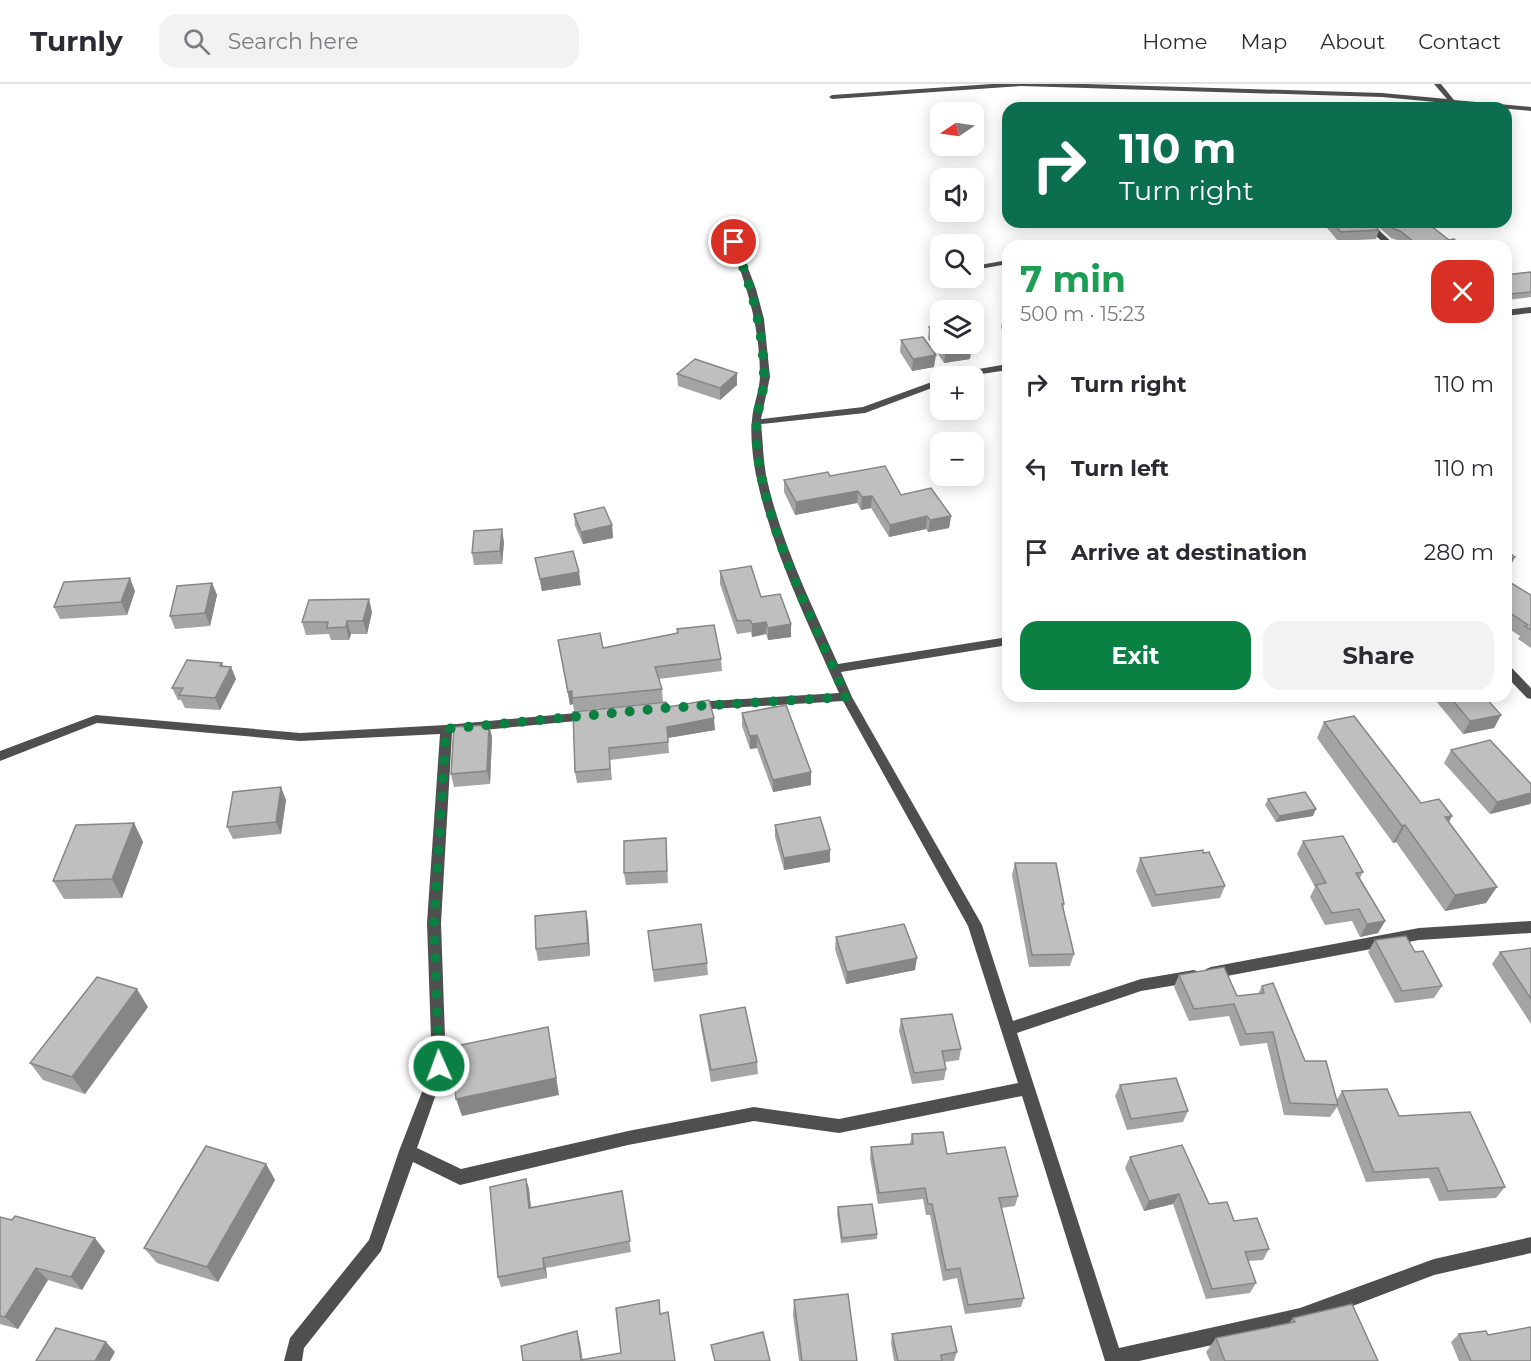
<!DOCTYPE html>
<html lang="en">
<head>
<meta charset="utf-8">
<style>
  body { margin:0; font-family:Montserrat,sans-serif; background:#f2f2f3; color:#2b2b33; height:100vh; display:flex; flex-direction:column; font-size:22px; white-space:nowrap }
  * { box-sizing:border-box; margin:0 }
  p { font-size:20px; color:#7c7c81 }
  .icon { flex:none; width:33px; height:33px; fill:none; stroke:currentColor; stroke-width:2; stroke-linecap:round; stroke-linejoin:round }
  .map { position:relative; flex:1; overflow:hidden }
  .side { position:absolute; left:1002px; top:156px; width:510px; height:462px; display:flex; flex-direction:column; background:#fff; border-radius:18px; box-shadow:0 3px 15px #0003 }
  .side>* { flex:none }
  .top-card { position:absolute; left:1002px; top:18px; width:510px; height:126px; border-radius:18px; box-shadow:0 3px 15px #0003; background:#0b6e4f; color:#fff; overflow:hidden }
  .needle { width:39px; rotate:257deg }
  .buttons { position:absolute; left:930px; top:18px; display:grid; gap:12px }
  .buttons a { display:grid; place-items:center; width:54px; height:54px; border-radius:12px; background:#fff; box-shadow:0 3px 15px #0003; font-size:30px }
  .pin { position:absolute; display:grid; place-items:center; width:51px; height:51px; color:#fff; margin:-26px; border:3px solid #fff; border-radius:50%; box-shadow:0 2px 6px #0007 }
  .me { position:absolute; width:66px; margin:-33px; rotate:358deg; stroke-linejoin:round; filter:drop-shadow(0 0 4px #0008) }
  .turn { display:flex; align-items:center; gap:21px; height:126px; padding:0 18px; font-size:27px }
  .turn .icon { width:78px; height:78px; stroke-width:2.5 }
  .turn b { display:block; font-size:42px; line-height:51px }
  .round { display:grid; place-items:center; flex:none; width:63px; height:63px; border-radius:18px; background:#f2f2f3 }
  .head { display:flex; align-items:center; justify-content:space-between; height:102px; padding:0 18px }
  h1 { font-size:36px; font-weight:700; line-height:45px; color:#1e9e55 }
  .action { display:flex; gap:12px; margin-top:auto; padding:12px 18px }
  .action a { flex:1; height:69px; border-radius:18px; background:#0b8043; color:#fff; font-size:24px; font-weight:700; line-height:69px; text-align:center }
  .action a+a { background:#f2f2f3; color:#2b2b33 }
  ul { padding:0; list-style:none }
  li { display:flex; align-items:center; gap:18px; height:84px; padding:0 18px }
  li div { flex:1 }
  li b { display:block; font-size:22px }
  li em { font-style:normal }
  header { display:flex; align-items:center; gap:36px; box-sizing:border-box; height:84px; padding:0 30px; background:#fff; border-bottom:2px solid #e1e1e2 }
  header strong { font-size:28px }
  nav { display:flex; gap:33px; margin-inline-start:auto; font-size:21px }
  .search { width:420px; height:54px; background:#f2f2f3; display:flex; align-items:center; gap:15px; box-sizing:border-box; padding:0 21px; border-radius:18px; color:#7c7c81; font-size:22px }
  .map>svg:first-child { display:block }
</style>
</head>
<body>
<header>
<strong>Turnly</strong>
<div class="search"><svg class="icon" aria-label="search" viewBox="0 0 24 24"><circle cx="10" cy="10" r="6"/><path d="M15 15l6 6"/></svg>Search here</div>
<nav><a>Home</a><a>Map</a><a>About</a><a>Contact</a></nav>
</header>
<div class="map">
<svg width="1531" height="1277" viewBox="0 0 1531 1277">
  <rect width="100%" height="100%" fill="#fff"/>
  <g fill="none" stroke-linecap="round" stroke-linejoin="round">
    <path fill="#4f4f4f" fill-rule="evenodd" d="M992,0H1086L1382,9L1447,15L1434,0H1441L1454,16L1531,23V27L1382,13L1021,2L832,15L829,13L832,11Z
      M1361,138H1370L1396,162H1387Z
      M731,156L738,158L756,205L764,235L770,293L761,335L863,323L940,295V301L865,329L761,340C763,357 763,374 766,391C780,457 811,519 838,580L1008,553V561L841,588L852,613L982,841L1013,937L1141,895L1194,886L1199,888L1201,892L1199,896L1194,898L1141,907L1017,949L1119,1264L1300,1224L1434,1175L1531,1153V1169L1434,1191L1300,1242L1139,1277H1105L1022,1012L839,1049L754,1037L628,1061L460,1101L413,1078L381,1167L304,1264L302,1277H284L290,1254L369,1156L399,1067L432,982L427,839L440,650L300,657L97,639L0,677V667L96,631L300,649L446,641L587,628L591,629L593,632L591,635L587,636L452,649L441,839L446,982L417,1064L461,1085L628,1047L754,1023L839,1035L1018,999L968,842L843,617L694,626L688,622L694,618L839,609C808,539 772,467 756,391C753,376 750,350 752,336C753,321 760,306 760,291C760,244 747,202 730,158Z
      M1008,176V180L974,186V182Z
      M1531,223V229L1506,232V226Z
      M1008,280V286L968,292H950L955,289Z
      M1506,581L1510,582L1531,604V615L1527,614L1506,592Z
      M1531,837V849L1419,856L1211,895L1206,893L1204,889L1206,885L1211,883L1419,844Z"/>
  </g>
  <path fill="#a4a4a4" d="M1322,138H1370L1379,146L1376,155L1338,157Z
    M1373,138H1426L1449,156L1461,162H1404L1397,156L1391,154Z
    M1007,171H1008V186L1005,183Z
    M1531,188V213L1507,216L1506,215V191Z
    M1008,231V251L1001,244L1003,232Z
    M929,243L970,275L944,279L928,255Z
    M901,256L934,283L912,287L900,268Z
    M677,290L737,301L720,316L678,302Z
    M1005,390H1008V409L1003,403Z
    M830,392L901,411L951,432L949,444L928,448L926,445L889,453L871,424L861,426L857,419L795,431L784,408V396Z
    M574,430L612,441L613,454L583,460L575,442Z
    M504,458L502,480L474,481L472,469Z
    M535,474L581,501L542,507Z
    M720,487L761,513L791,540V553L768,556L766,550L752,553L751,548L737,550L720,500Z
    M1506,496L1531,511V564L1518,555L1520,552L1506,543Z
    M212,499L217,511L210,542L175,545L170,532Z
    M135,507L127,531L60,535L54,523Z
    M372,528L367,550H351L349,556H331L329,550L306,551L302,538Z
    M677,545L721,575L722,587L659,595L662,605L663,618L574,627L573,620L570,621L558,556L603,564L678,549Z
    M223,582L231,583L236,595L220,626L185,624L181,616H178L172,604Z
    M1432,612H1484L1501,631L1494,644L1463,650Z
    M668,623L715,646L668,654L669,669L610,676L612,696L577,699L575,688Z
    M742,629L811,701L773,708L757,664L750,665L742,642Z
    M1324,638L1421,719L1452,732L1449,738L1486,819L1445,827L1396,758L1393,759L1317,654Z
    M489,641L492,653L490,700L454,703L451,690Z
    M1451,666L1531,700V718L1530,720L1490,730L1444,679Z
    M1268,715L1313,732L1276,738L1265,721Z
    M286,716L281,750L233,755L227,743Z
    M134,739L143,758L122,814L64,815L53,797Z
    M775,741L830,766V778L784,786L775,753Z
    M666,754L668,799L626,801L624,789Z
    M1303,757L1363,788L1360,794L1385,837L1378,849L1360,853L1352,837L1325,841L1310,813L1315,803L1297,770Z
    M1203,769L1225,802L1220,814L1152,823L1136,787L1140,774Z
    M1015,779L1064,820L1063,825L1074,870L1070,882L1029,883L1012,791Z
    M588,839L590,872L538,877L536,865Z
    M648,847L707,879L708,891L654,898Z
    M836,853L915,886L846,900L835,865Z
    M1375,856L1442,902L1434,914L1395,919L1368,868Z
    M1531,864V940L1492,880L1500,868Z
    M1179,891L1237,912L1258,910L1262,902L1305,977L1336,1017L1342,1007L1399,1032L1505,1103L1496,1114L1439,1117L1429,1094L1366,1098L1337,1023L1330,1033L1284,1031L1267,959L1240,962L1229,932L1189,937L1174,903Z
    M148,923L85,1010L43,996L30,979Z
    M700,931L757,978L758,990L711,998L701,943Z
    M901,935L961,965L959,976L945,978L946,985L944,996L912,1000L899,947Z
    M1120,1001L1188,1027L1183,1038L1127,1046L1115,1012Z
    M912,1050L1018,1112L1015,1122L1001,1124L1024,1214L1021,1223L965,1230L957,1194L943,1197L930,1131H926L923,1115L878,1120L870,1074L871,1063L910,1060Z
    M1130,1073L1209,1120L1234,1137L1269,1165L1263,1176L1248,1177L1256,1199L1250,1209L1206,1215L1173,1120L1144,1127L1125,1084Z
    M266,1080L275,1096L218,1198L157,1179L144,1164Z
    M526,1095L529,1105L531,1124L622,1107L631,1168L546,1184L547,1194L501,1203L498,1193Z
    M838,1123L877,1150V1155L841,1159L837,1129Z
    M0,1133L105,1167L82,1206L48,1196L18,1245L0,1240Z
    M794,1216L857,1277H799L793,1231Z
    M1293,1234L1378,1277H1210L1206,1268L1216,1254L1289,1239Z
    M892,1250L957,1268L954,1277H894L891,1259Z
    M1459,1250L1488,1251L1531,1277H1459L1451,1258Z"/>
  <path fill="#868686" d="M972,263L970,275L944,279L946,267Z
    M936,271L934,283L912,287L913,275Z
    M737,289V301L720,316V304Z
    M858,407L857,419L795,431L796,418Z
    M872,412L871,424L861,426L862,413Z
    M927,432L926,445L889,453L890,441Z
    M951,432L949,444L928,448L930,436Z
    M612,441L613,454L583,460L581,448Z
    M502,445L504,458L502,480L500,467Z
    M1515,473L1509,485L1506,486V476Z
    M579,488L581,501L542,507L540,495Z
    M130,494L135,507L127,531L121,518Z
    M212,499L217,511L210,542L205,529Z
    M369,515L372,528L367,550L363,537Z
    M347,537L351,550L349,556L346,543Z
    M766,538V550L752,553V540Z
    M791,540V553L768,556V544Z
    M222,579L227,591L231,583L236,595L220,626L215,614L220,582Z
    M572,607L573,620L570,621L568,608Z
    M1501,631L1494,644L1463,650L1470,637Z
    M714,634L715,646L667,654V643Z
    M489,641L492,653L490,700L487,687Z
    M757,651V664L750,665V652Z
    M811,688V701L773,708V696Z
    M281,703L286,716L281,750L276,738Z
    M1531,709V718L1530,720L1490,730L1497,718Z
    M1316,725L1313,732L1276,738L1279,732Z
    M1452,732L1443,748L1445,733Z
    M134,739L143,758L122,814L112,795Z
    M1405,741L1396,758L1393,759L1402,742Z
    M830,766V778L784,786V774Z
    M1497,803L1486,819L1445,827L1455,811Z
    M586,827L588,839L590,872L588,859Z
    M1385,837L1378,849L1360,853L1367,840Z
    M917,874L915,886L846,900L847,888Z
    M137,905L148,923L85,1010L72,993Z
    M548,943L551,960L559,1011L462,1032L456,1015Z
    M266,1080L275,1096L218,1198L207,1183Z
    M526,1095L529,1105L532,1135L529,1124Z
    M1179,1110L1173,1120L1144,1127L1149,1117Z
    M95,1154L105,1167L82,1206L71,1193Z
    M543,1174L546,1184L547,1194L544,1184Z
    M36,1184L48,1196L18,1245L5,1233Z
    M577,1247L580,1259L583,1277H582Z
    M106,1258L115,1268L110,1277H95Z"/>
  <path fill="#bfbfbf" stroke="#868686" stroke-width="1.5" d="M1332,138H1370L1379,146L1341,148Z
    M1386,138H1426L1449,156L1454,155L1461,162H1419L1400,147L1394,145Z
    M1531,188V208L1510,210L1506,207V191Z
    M1008,231V238L1003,232Z
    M940,241V260H969L972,263L946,267L929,243Z
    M923,253L936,271L913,275L901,256Z
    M695,275L737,289L720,304L677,290Z
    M885,382L901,411L931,404L951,432L930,436L927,432L890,441L872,412L862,413L858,407L796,418L784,396L828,388L830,392Z
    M604,423L612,441L581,448L574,430Z
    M502,445L500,467L472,469L474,447Z
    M1506,466L1515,473L1506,476Z
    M573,467L579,488L540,495L535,474Z
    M751,482L761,513L780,510L791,540L768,544L766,538L752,540L750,536L737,537L720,487Z
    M130,494L121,518L54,523L64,498Z
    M1506,496L1531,511V546L1525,542L1528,541L1506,526Z
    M212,499L205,529L170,532L177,502Z
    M369,515L363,537H347L346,543L327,544L328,538H302L309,516Z
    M714,541L721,575L655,583L662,605L572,614V607L568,608L558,556L600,549L603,564L678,549L677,545Z
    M187,576L222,579L220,582L231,583L215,614L179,611L183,604H172Z
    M1449,612H1484L1501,631L1470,637Z
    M709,616L714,634L667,643L668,658L609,664L610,685L575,688L573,628L666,618L668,623Z
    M786,621L811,688L773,696L757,651L750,652L742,629Z
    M1354,632L1421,719L1439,715L1452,732L1445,733L1497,803L1455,811L1405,741L1402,742L1324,638Z
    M489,641L487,687L451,690L454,643Z
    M1490,656L1531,700V709L1497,718L1451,666Z
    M281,703L276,738L227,743L233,708Z
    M1305,708L1316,725L1279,732L1268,715Z
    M820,733L830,766L784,774L775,741Z
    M134,739L112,795L53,797L76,741Z
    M1343,752L1363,788L1356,789L1385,837L1367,840L1359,825L1332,829L1316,801L1326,799L1303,757Z
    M666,754L667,787L624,789V757Z
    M1203,766V769L1209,768L1225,802L1156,811L1140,774Z
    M1015,779H1056L1064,820H1062L1074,870L1032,871Z
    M586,827L588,859L536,865L535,832Z
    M701,840L707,879L653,886L648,847Z
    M904,840L917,874L847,888L836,853Z
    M1406,852L1415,868L1423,867L1442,902L1402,907L1375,856Z
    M1531,864V915L1500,868Z
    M1224,883L1237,912L1264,909L1262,902L1273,899L1305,977H1326L1338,1021L1290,1019L1273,948L1246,950L1234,920L1194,925L1179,891Z
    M97,893L137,905L72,993L30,979Z
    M745,923L757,978L711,986L700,931Z
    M952,930L961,965L942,967L946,985L914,989L901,935Z
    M548,943L556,994L456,1015L451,963Z
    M1176,994L1188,1027L1131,1035L1120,1001Z
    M1387,1005L1399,1032L1470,1028L1505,1103L1448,1107L1438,1084L1374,1088L1342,1007Z
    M943,1048L947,1070L1005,1063L1018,1112L999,1114L1024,1214L968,1221L960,1184L946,1186L932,1120H928L925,1104L879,1109L871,1063L913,1060L912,1050Z
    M1182,1061L1209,1120L1227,1118L1234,1137L1257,1134L1269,1165L1245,1168L1256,1199L1212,1205L1179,1110L1149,1117L1130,1073Z
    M206,1062L266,1080L207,1183L144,1164Z
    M526,1095L529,1124L622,1107L630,1157L543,1174L544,1184L498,1193L490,1103Z
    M872,1120L877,1150L842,1154L838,1123Z
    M15,1132L95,1154L71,1193L36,1184L5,1233L0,1232V1133L12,1136Z
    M848,1210L857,1277H802L794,1216Z
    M659,1216L660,1230L668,1228L675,1277H523L521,1262L577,1247L581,1276L621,1269L616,1224Z
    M1352,1220L1378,1277H1225L1216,1254L1295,1238L1293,1234Z
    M951,1242L957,1268L941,1271L942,1277H898L892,1250Z
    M1531,1243V1277H1471L1459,1250L1486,1247L1488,1251Z
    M56,1244L106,1258L95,1277H36Z
    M763,1248L770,1277H715L711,1261Z"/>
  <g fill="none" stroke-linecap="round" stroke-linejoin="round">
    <path stroke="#0b8043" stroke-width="10" stroke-dasharray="0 18" d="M439,982L434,839L446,645L666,624L846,613C816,542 776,466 761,391C758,375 755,352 757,336C758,321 765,306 764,291C763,243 751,202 734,158"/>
  </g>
</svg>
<div class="buttons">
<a><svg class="needle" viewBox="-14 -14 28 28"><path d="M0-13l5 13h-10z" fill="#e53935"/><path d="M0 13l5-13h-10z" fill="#7c7c81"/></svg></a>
<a><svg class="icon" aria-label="sound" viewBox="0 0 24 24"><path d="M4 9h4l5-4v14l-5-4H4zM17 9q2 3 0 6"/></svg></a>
<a><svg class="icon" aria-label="search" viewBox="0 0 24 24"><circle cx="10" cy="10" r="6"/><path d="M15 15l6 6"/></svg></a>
<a><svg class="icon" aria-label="layers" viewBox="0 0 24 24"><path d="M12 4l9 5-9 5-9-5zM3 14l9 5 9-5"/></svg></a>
<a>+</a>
<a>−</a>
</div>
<div class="pin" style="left:734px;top:158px;background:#d93025"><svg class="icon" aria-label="arrive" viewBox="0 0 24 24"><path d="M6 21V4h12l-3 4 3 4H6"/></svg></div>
<svg class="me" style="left:439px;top:982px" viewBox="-20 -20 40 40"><circle r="17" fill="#0b8043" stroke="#fff" stroke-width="3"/><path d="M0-11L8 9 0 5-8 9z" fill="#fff"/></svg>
<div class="top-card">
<div class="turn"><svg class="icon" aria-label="right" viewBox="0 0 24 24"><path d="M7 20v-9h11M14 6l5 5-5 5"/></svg><div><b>110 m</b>Turn right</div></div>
</div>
<section class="side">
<div class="head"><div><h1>7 min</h1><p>500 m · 15:23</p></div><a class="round" style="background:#d93025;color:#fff"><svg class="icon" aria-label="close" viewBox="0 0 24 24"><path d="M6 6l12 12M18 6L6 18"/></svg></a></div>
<ul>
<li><svg class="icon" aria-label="right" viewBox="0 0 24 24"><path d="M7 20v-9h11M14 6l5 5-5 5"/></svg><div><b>Turn right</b></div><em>110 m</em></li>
<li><svg class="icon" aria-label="left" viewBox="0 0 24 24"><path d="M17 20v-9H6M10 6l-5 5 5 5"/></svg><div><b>Turn left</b></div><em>110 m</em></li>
<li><svg class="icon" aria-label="arrive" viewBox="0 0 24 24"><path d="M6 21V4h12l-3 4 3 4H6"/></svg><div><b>Arrive at destination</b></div><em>280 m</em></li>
</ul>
<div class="action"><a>Exit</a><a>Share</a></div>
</section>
</div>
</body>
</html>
